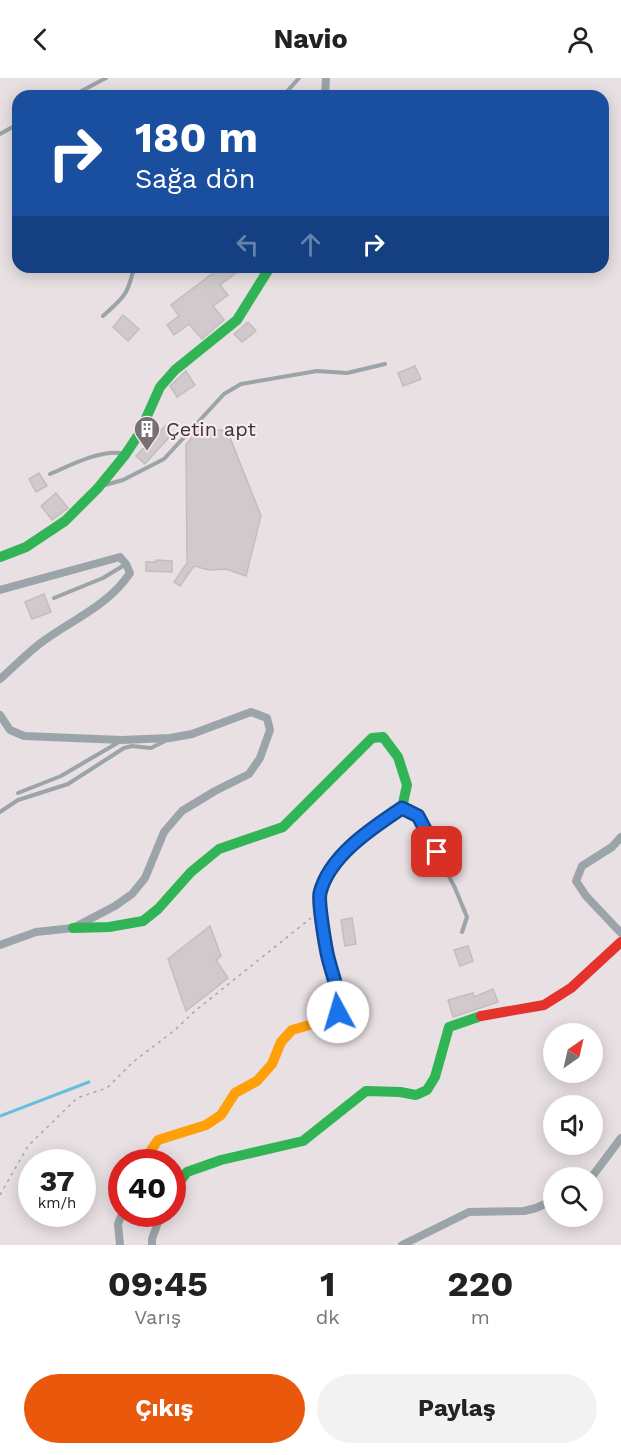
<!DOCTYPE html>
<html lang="tr">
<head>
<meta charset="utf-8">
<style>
  body { margin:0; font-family:"Work Sans",sans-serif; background:#f2f2f2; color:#222; height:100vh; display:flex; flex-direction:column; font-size:22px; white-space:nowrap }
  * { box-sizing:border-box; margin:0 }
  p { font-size:20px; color:#767676 }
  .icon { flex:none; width:33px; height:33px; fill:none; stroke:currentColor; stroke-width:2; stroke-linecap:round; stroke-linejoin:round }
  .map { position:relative; height:1167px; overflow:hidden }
  .drawer { display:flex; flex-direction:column; background:#fff; flex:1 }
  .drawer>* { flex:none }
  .top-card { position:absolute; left:12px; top:12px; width:597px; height:183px; border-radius:18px; box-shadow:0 3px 15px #0003; background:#1a4fa0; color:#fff; overflow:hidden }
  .needle { width:39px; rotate:34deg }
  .fabs { position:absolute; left:543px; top:945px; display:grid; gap:12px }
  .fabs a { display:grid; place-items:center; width:60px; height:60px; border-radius:50%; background:#fff; box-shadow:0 3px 15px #0003; font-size:30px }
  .speed { position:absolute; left:18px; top:1071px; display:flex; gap:12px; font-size:30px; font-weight:700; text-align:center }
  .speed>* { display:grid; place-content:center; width:78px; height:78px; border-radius:50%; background:#fff; box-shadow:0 3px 15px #0003; line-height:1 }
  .speed small { font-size:15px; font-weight:400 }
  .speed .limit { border:9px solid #d22; background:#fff; color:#111 }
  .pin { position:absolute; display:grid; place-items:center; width:51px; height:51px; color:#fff; margin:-26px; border-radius:12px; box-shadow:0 3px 9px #0006 }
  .me { position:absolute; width:66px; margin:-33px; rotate:354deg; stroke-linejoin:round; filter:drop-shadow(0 0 4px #0008) }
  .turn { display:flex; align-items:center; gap:21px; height:126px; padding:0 24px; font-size:27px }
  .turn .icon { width:78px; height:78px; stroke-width:2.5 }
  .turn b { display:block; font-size:42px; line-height:51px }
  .lanes { display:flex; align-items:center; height:57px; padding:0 24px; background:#0003; justify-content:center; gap:30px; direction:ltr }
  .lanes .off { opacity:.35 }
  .eta { display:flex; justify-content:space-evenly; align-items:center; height:102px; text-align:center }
  .eta b { font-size:36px; font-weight:700; line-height:42px }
  .cta { display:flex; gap:12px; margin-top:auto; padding:12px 24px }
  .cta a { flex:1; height:69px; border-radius:36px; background:#ea580c; color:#fff; font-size:24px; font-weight:700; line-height:69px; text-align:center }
  .cta a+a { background:#f2f2f2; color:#222 }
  header { display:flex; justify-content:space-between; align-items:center; height:78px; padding:0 24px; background:#fff; font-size:27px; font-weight:700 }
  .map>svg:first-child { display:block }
</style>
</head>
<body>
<header><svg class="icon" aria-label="back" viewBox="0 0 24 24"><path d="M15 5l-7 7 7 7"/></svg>Navio<svg class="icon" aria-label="person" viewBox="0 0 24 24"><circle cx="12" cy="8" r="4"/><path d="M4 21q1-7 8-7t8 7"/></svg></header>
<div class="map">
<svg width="621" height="1167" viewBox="0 0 621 1167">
  <rect width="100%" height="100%" fill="#e8e0e2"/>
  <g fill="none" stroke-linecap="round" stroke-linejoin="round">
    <path stroke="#66c0da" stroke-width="3" d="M0,1038L89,1004"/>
  </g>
  <path fill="#d0cacc" stroke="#c4bdbf" stroke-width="1.5" d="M221,189H244L220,207L228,217L213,228L224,242L202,261L189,246L174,257L167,247L179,238L171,227Z
    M123,237L139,251L128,263L113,249Z
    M248,244L256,253L242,264L234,256Z
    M415,288L421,301L403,308L398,295Z
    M186,293L195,307L177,319L170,308Z
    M165,348L172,356L145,386L136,378Z
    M197,352H227L261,438L246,498L226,491L209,492L194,488L180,508L174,504L187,485L186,367Z
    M39,395L47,408L36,414L29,401Z
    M56,415L68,430L52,442L41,428Z
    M156,482L172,483V494L146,493V484H156Z
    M44,516L51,534L32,541L25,524Z
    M352,840L356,866L345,868L341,842Z
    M210,848L221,878L216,882L228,900L186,933L168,881Z
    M468,868L473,883L460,888L454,872Z
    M493,911L498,924L453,939L448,922L473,915L474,919Z"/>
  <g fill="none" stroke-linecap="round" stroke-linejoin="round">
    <path stroke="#a3a7aa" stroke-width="1.5" stroke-dasharray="3 4.5" stroke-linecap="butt" d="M0,1117L28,1068L77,1020L107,1010L133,984L175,952L195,933L311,840"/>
    <path stroke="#9ba4a9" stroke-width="4" d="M72,18L106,0
      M283,18L299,0
      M0,56L18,46
      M103,238C124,219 128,217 134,189
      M50,396C69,388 103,370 124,376
      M105,407L123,402L164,381L224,316L241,306L317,293L347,295L385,286
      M54,520L103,500L126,486
      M18,715L61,698L119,664
      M402,730L418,738L455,810L467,839L462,854
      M0,734L18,722L68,706L124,670L132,668L151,670L167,662"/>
    <path stroke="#9ba4a9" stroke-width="8" d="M325,18L326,0
      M0,512L120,479L126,486L130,495C109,527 72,542 42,564C27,575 14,589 0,601
      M0,637L10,652L24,658L122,662L170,660L192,656L251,634L267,640L270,652L260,680L249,696L215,713L182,733L164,754L145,800L132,816L115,828L73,850L36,854L0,867
      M621,759L612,769L582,788L576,803L586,818L621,855
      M591,1100L621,1060
      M120,1167L118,1146L122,1136
      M152,1167V1161L161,1136
      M402,1167L469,1134L524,1133L536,1130L554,1122"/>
    <path stroke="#30b455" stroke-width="10" d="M0,479L26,469L65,443L98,410L125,377L139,356L160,309L175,292L237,242L270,189
      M73,850L109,849L143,843L158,831L191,794L219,771L283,749L372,660L383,659L398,679L407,707L402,730C372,750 328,777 320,815C317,831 324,859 327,875C331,895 340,913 338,934L333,937
      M172,1114L187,1094L221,1082L303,1063L366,1013L400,1014L416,1017L427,1012L435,999L449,949L481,938"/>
    <path stroke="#ff9f0a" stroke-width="10" d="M143,1084L158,1062L206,1047L221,1037L235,1015L257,1003L272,986L281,964L292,952L327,942L333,937"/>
    <path stroke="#e5322d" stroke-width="10" d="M481,938L544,927L571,910L621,864"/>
  </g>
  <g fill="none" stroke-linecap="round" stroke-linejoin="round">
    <g stroke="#114b97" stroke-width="15">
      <path id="route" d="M338,934C341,914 331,895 327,875C325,865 318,824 320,815C329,778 372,750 402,730L418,738L437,774"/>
    </g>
    <use href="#route" stroke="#1a73e8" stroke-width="10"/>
  </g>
  <defs>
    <g id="building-pin" transform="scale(1.35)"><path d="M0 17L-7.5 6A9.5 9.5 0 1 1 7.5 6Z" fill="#787173" stroke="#f8eaee"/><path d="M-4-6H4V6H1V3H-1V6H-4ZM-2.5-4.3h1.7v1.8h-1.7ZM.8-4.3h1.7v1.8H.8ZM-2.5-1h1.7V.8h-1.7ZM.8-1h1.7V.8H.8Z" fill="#fff"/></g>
  </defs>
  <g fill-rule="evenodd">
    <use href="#building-pin" x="147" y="351"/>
  </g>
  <g text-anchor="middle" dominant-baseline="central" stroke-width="4.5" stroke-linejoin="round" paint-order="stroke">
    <g font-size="20" fill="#3b3537" stroke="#f8eaee" text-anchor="start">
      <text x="166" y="351">Çetin apt</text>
    </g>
  </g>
</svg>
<div class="fabs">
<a><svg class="needle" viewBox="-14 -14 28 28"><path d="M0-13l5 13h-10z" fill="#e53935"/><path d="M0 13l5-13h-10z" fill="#767676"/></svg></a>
<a><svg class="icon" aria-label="sound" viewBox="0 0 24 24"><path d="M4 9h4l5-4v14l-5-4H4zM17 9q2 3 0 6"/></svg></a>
<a><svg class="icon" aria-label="search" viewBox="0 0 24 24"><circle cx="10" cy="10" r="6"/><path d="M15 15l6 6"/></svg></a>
</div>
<div class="speed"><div>37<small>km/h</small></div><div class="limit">40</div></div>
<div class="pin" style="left:437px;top:774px;background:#d93025"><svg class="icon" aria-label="arrive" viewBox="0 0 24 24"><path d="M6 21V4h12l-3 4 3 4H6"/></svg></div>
<svg class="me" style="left:338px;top:934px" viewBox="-20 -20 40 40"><circle r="19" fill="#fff"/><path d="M0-13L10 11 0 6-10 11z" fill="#1a73e8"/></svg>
<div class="top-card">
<div class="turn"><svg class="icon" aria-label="right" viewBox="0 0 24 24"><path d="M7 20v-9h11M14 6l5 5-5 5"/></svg><div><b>180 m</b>Sağa dön</div></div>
<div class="lanes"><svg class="icon off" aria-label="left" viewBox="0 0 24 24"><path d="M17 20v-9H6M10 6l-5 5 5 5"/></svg><svg class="icon off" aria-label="ahead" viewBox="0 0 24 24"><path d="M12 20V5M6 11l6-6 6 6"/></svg><svg class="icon" aria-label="right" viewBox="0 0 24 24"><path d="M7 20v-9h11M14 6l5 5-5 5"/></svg></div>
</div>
</div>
<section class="drawer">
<div class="eta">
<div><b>09:45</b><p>Varış</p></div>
<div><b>1</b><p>dk</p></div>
<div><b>220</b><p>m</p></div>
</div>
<div class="cta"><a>Çıkış</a><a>Paylaş</a></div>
</section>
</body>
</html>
